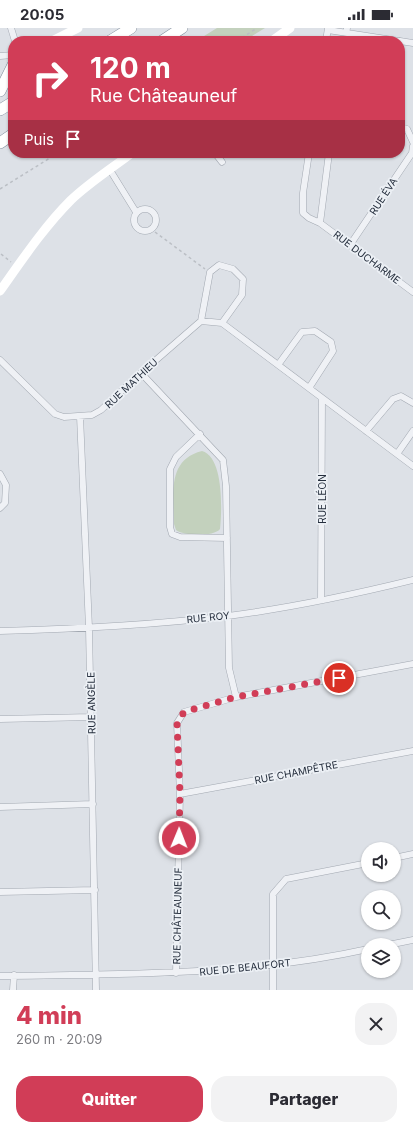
<!DOCTYPE html>
<html lang="fr">
<head>
<meta charset="utf-8">
<style>
  body { margin:0; font-family:Inter,sans-serif; background:#f2f2f3; color:#2b2b33; height:100vh; display:flex; flex-direction:column; font-size:15px; white-space:nowrap }
  * { box-sizing:border-box; margin:0 }
  p { font-size:13px; color:#7c7c81 }
  .icon { flex:none; width:22px; height:22px; fill:none; stroke:currentColor; stroke-width:2; stroke-linecap:round; stroke-linejoin:round }
  .map { position:relative; height:962px; overflow:hidden }
  .side { display:flex; flex-direction:column; background:#fff; flex:1 }
  .side>* { flex:none }
  .hud { position:absolute; left:8px; top:8px; width:397px; height:122px; border-radius:16px; box-shadow:0 1px 3px #0004; background:#d13d57; color:#fff; overflow:hidden }
  .tools { position:absolute; left:361px; top:814px; display:grid; gap:8px }
  .tools a { display:grid; place-items:center; width:40px; height:40px; border-radius:50%; background:#fff; box-shadow:0 1px 3px #0004; font-size:20px }
  .pin { position:absolute; display:grid; place-items:center; width:34px; height:34px; color:#fff; margin:-17px; border:2px solid #fff; border-radius:50%; box-shadow:0 1px 4px #0007 }
  .me { position:absolute; width:44px; margin:-22px; rotate:1deg; stroke-linejoin:round; filter:drop-shadow(0 0 3px #0008) }
  .turn { display:flex; align-items:center; gap:14px; height:84px; padding:0 16px; font-size:18px }
  .turn .icon { width:52px; height:52px; stroke-width:2.5 }
  .turn b { display:block; font-size:28px; line-height:34px }
  .then { display:flex; align-items:center; height:38px; padding:0 16px; background:#0003; gap:8px; font-size:15px }
  .round { display:grid; place-items:center; flex:none; width:42px; height:42px; border-radius:16px; background:#f2f2f3 }
  .summary { display:flex; align-items:center; justify-content:space-between; height:68px; padding:0 16px }
  h1 { font-size:24px; font-weight:800; line-height:30px; color:#d13d57 }
  .primary-button { display:flex; gap:8px; margin-top:auto; padding:8px 16px }
  .primary-button a { flex:1; height:46px; border-radius:16px; background:#d13d57; color:#fff; font-size:16px; font-weight:800; line-height:46px; text-align:center }
  .primary-button a+a { background:#f2f2f3; color:#2b2b33 }
  .status { display:flex; justify-content:space-between; align-items:center; height:28px; padding:0 20px; background:#fff; direction:ltr }
  .status svg { height:11px; fill:currentColor }
  .map>svg:first-child { display:block }
</style>
</head>
<body>
<div class="status"><b>20:05</b><svg viewBox="0 0 49 12"><path d="M0 12V9h3v3zM5 12V6h3v6zM10 12V3h3v9zM15 12V0h3v12zM26 1h20v11H26zM47 4h2v5h-2z"/></svg></div>
<div class="map">
<svg width="413" height="962" viewBox="0 0 413 962">
  <rect width="100%" height="100%" fill="#dde1e7"/>
  <path fill="#c3d1bd" d="M217,0H265L244,13H196Z
    M202,423C224,429 222,483 220,501C214,509 183,508 176,502L174,496C174,468 166,432 202,423Z"/>
  <g fill="none" stroke-linecap="round" stroke-linejoin="round">
    <g stroke="#a2a8b1" stroke-width="7">
      <path id="street" d="M11,0L15,13
        M328,2L399,13
        M326,13L328,0
        M345,13L347,0
        M400,13L413,15
        M0,28L13,27
        M400,99L407,101L413,114
        M215,125L222,134
        M309,125L303,165V185L309,190L320,195L413,264
        M110,142L136,184
        M134 192a11 11 0 1 1 22 0a11 11 0 1 1-22 0Z
        M320,195L329,125
        M350,217L412,125L413,118
        M201,293L210,244L219,237L233,241L243,251L242,267L222,295
        M0,332L55,386L64,389L92,387L101,382L141,345L201,293L222,295L413,438
        M278,337L302,304L315,303L331,314L333,323L309,360
        M141,345L223,432L226,458L229,640L236,669
        M80,388L89,600L96,962
        M366,403L393,371L401,368L413,375
        M200,406L176,429L170,441V499L172,506L180,509L227,510
        M397,426L413,403
        M0,446L6,457L5,475L0,480
        M321,572L322,370
        M0,603C76,601 152,597 228,588C290,580 352,567 413,552
        M0,691L91,689
        M180,766L413,723
        M0,779L93,776
        M394,830L413,826
        M0,864L95,862
        M388,917L413,912
        M176,945L180,766L177,695L184,684L236,669L413,636
        M0,948C123,946 247,948 368,921
        M13,962L14,947
        M273,962V866L286,851L368,835"/>
    </g>
    <g stroke="#848f9e" stroke-width="12">
      <path id="highway" d="M110,13L131,0
        M162,13L182,0
        M0,63L13,37
        M0,82L13,74
        M0,115L13,106"/>
    </g>
    <path stroke="#bbbfc5" stroke-width="1.5" stroke-dasharray="3 3" stroke-linecap="butt" d="M237,13L257,0
      M0,161L58,125
      M155,204L205,241
      M1,226L11,234"/>
    <use href="#street" stroke="#eff1f5" stroke-width="6"/>
    <path stroke="#fff" stroke-width="9" d="M52,13L78,0
      M272,13L290,0
      M0,263C22,232 44,199 71,172C90,154 112,140 132,125"/>
    <use href="#highway" stroke="#fff" stroke-width="11"/>
  </g>
  <g fill="none" stroke-linecap="round" stroke-linejoin="round">
    <path stroke="#d13d57" stroke-width="7" stroke-dasharray="0 12.6" d="M179,810L180,766L177,695L184,684L236,669L339,650"/>
  </g>
  <g text-anchor="middle" dominant-baseline="central" stroke-width="3.5" stroke-linejoin="round" paint-order="stroke">
    <g font-size="10" fill="#262f3e" stroke="#ecf0f5">
      <text transform="translate(383 168) rotate(-57)">RUE ÉVA</text>
      <text transform="translate(367 229) rotate(37)">RUE DUCHARME</text>
      <text transform="translate(131 355) rotate(-43)">RUE MATHIEU</text>
      <text transform="translate(322 471) rotate(-90)">RUE LÉON</text>
      <text transform="translate(208 589) rotate(-6)">RUE ROY</text>
      <text transform="translate(91 675) rotate(-91)">RUE ANGÈLE</text>
      <text transform="translate(296 744) rotate(-11)">RUE CHAMPÊTRE</text>
      <text transform="translate(177 888) rotate(-89)">RUE CHÂTEAUNEUF</text>
      <text transform="translate(245 939) rotate(-6)">RUE DE BEAUFORT</text>
    </g>
  </g>
</svg>
<div class="tools">
<a><svg class="icon" aria-label="sound" viewBox="0 0 24 24"><path d="M4 9h4l5-4v14l-5-4H4zM17 9q2 3 0 6"/></svg></a>
<a><svg class="icon" aria-label="search" viewBox="0 0 24 24"><circle cx="10" cy="10" r="6"/><path d="M15 15l6 6"/></svg></a>
<a><svg class="icon" aria-label="layers" viewBox="0 0 24 24"><path d="M12 4l9 5-9 5-9-5zM3 14l9 5 9-5"/></svg></a>
</div>
<div class="pin" style="left:339px;top:650px;background:#d93025"><svg class="icon" aria-label="arrive" viewBox="0 0 24 24"><path d="M6 21V4h12l-3 4 3 4H6"/></svg></div>
<svg class="me" style="left:179px;top:810px" viewBox="-20 -20 40 40"><circle r="17" fill="#d13d57" stroke="#fff" stroke-width="3"/><path d="M0-11L8 9 0 5-8 9z" fill="#fff"/></svg>
<div class="hud">
<div class="turn"><svg class="icon" aria-label="right" viewBox="0 0 24 24"><path d="M7 20v-9h11M14 6l5 5-5 5"/></svg><div><b>120 m</b>Rue Châteauneuf</div></div>
<div class="then">Puis<svg class="icon" aria-label="arrive" viewBox="0 0 24 24"><path d="M6 21V4h12l-3 4 3 4H6"/></svg></div>
</div>
</div>
<section class="side">
<div class="summary"><div><h1>4 min</h1><p>260 m · 20:09</p></div><a class="round"><svg class="icon" aria-label="close" viewBox="0 0 24 24"><path d="M6 6l12 12M18 6L6 18"/></svg></a></div>
<div class="primary-button"><a>Quitter</a><a>Partager</a></div>
</section>
</body>
</html>
